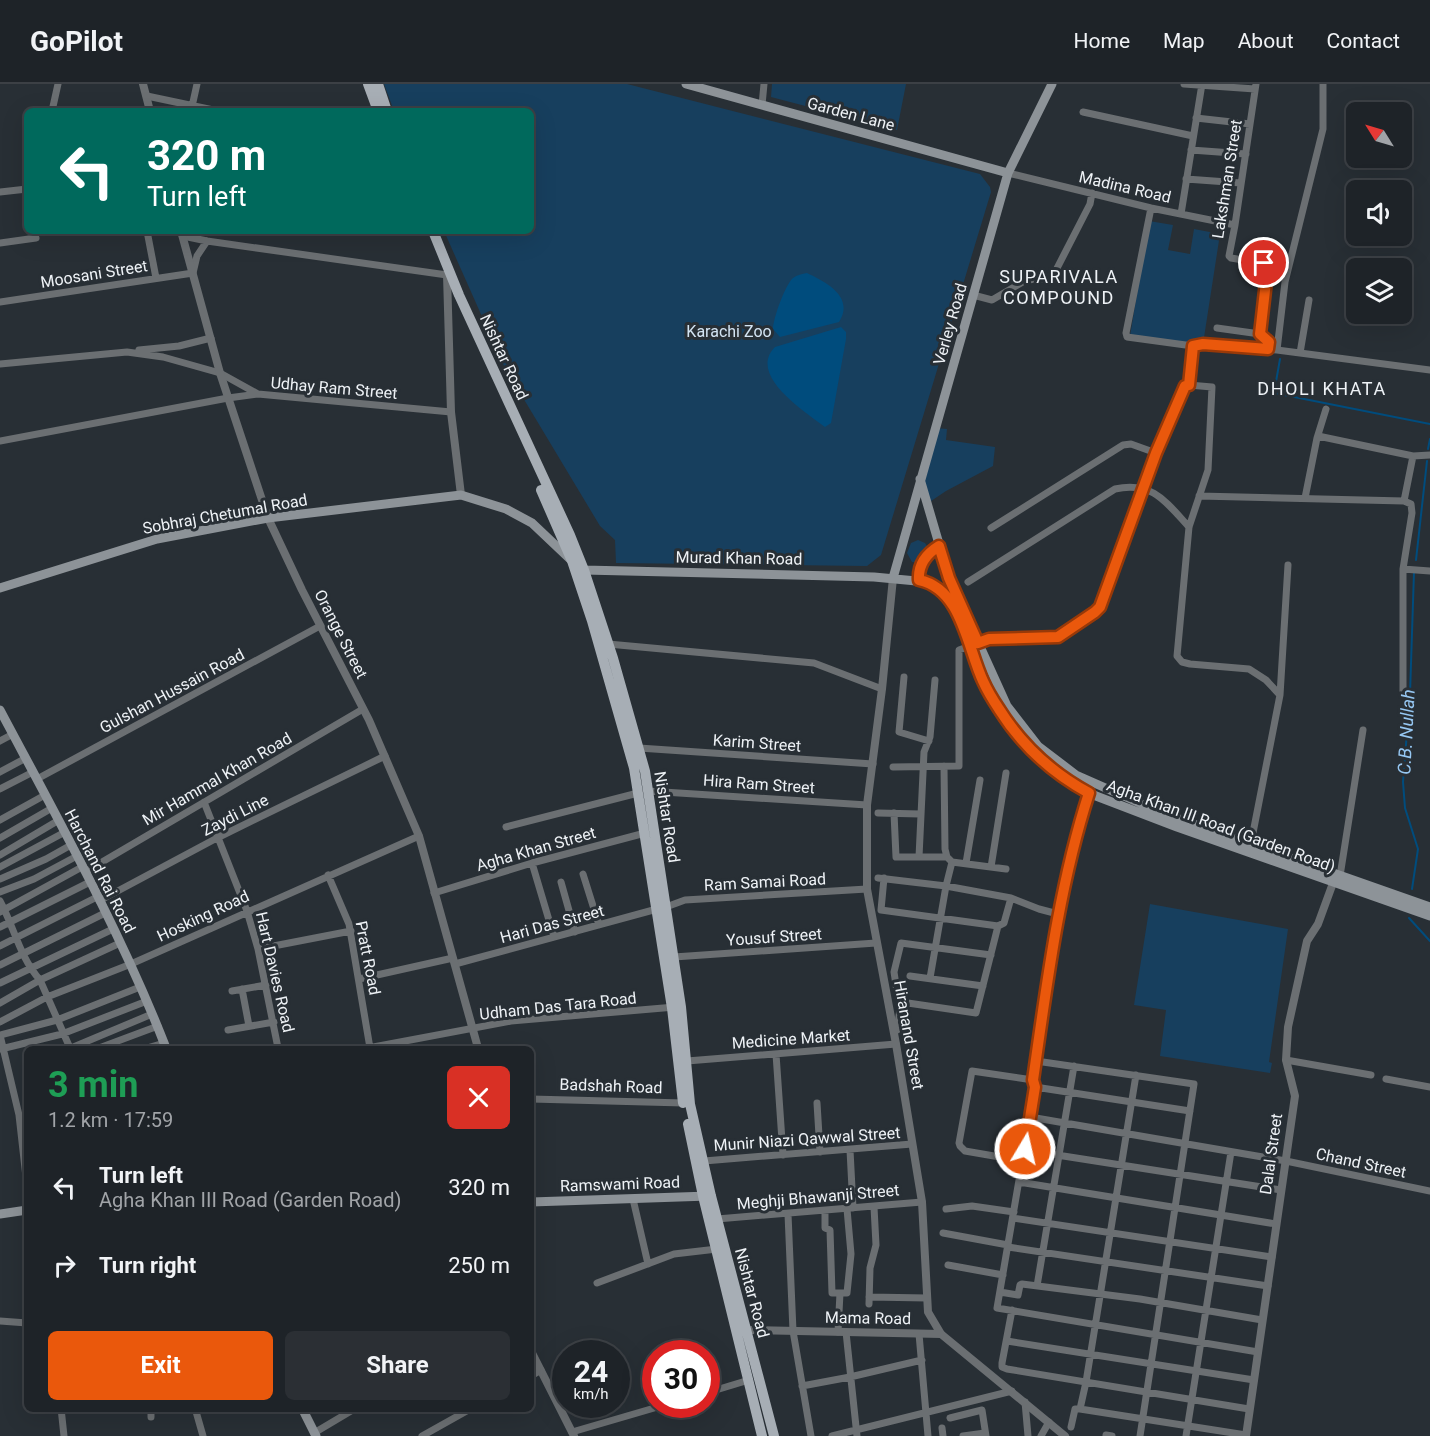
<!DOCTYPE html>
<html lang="en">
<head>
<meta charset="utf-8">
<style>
  body { margin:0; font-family:Roboto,sans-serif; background:#2b2f34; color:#f1f3f6; height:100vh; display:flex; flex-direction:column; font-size:22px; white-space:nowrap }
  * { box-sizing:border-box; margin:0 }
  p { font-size:20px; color:#a1a4a8 }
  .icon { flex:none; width:33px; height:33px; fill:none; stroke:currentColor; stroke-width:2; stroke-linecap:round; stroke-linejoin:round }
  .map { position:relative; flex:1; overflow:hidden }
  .sheet { position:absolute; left:24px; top:962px; width:510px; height:366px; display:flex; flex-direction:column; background:#1e2328; border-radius:9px; box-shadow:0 6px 24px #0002,0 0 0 2px #3c4045 }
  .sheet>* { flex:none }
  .hud { position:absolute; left:24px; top:24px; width:510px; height:126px; border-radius:9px; box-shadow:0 6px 24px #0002,0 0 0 2px #3c4045; background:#00695c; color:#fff; overflow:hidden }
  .needle { width:39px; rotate:307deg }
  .buttons { position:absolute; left:1346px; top:18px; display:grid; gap:12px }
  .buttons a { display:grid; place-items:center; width:66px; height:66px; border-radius:9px; background:#1e2328; box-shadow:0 6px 24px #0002,0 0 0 2px #3c4045; font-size:30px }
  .speed { position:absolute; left:552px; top:1256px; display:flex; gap:12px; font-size:30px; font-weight:700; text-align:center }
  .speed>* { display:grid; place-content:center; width:78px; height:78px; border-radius:50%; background:#1e2328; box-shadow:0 6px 24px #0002,0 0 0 2px #3c4045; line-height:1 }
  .speed small { font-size:15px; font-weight:400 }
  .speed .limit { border:9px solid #d22; background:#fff; color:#111 }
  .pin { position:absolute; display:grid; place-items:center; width:51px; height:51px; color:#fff; margin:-26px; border:3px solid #fff; border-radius:50%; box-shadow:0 2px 6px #0007 }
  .me { position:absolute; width:66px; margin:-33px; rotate:9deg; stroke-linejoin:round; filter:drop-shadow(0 0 4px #0008) }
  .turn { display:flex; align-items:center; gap:21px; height:126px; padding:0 24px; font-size:27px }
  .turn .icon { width:78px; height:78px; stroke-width:2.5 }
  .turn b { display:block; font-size:42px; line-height:51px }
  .round { display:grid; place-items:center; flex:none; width:63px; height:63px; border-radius:9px; background:#2b2f34 }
  .head { display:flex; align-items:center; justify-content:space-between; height:102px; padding:0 24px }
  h1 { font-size:36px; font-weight:700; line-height:45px; color:#1e9e55 }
  .primary-button { display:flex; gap:12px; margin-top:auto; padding:12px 24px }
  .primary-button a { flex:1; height:69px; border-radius:9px; background:#ea580c; color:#fff; font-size:24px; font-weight:700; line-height:69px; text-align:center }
  .primary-button a+a { background:#2b2f34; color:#f1f3f6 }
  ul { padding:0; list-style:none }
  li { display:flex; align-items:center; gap:18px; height:78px; padding:0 24px }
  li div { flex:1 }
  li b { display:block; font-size:22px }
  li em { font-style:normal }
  header { display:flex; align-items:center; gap:36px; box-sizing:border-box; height:84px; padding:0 30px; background:#1e2328; border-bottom:2px solid #3c4045 }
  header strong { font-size:28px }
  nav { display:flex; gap:33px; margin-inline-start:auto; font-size:21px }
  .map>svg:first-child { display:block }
</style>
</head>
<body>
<header>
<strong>GoPilot</strong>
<nav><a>Home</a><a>Map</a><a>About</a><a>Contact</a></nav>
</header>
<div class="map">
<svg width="1430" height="1352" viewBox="0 0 1430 1352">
  <rect width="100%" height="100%" fill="#282f35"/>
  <path fill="#173f5e" d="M384,0H627L980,90L990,103L991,108L881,471L867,482L616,479L615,456L600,442L504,282L444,147H531V27H394Z
    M772,0H906L897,46L771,13Z
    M1149,137L1173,141L1168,166L1190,170L1194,145L1220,150L1203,260L1130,252Z
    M935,344L947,345L946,356L995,363L993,382L946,407L928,419L921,395Z
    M918,456L925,459L929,465L919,479L912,478L907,469L911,459Z
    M1150,820L1288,845L1269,978L1272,979L1270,989L1160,972L1166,926L1134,921Z"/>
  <path fill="#004c7d" d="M807,189C826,198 855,213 839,238L780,253L773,245C773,235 785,201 793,194C797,191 802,190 807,189Z
    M841,243L846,248V255L831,339L825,343C805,328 747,291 775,263Z"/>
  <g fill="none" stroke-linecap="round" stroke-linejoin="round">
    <path stroke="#004c7d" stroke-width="2" d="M1280,275L1274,309L1430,340
      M1428,365L1430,355
      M1416,476L1427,377
      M1412,805L1418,765L1405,724L1403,698L1410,610L1414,488
      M1409,834L1430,857"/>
    <path stroke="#6b6f72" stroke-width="7" d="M1184,0L1255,5
      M1256,0L1235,141L1229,172L1231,174L1267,180L1260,250L1269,258L1268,265
      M147,12L218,27
      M762,21L764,0
      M52,27L58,0
      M191,27L197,0
      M1083,28L1193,52
      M1196,34L1250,40
      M1191,66L1246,70
      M1008,89L1151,124L1235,141
      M1186,95L1241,99
      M0,108L27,105
      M1151,124L1126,249L1127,253L1193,262L1203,260L1277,266L1430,286
      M1181,130L1202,0
      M147,147L156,194
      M183,152L207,157L447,191
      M0,159L36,154
      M973,211L992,216L1026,196L1052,194L1090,120L1092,109
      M0,218L193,189L197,172L207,157
      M1217,244L1260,250
      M1193,262L1189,301L1212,303L1208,386L1189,443L1177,572L1182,578L1190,580L1249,585L1266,596L1280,611L1251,759
      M139,266L179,262L211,254
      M1277,266L1285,198L1323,45V0
      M1300,269L1309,216
      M0,280L127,268L163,273L220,289L258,310L451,328
      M1318,352L1413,372L1430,371
      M0,357L228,314L258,310
      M1199,412L1404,417L1413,372
      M1305,414L1317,354L1326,325
      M991,444L1123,361L1131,360L1156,369
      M1403,485L1430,487
      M919,496C918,481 925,469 939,462
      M968,498L1115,405C1153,397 1166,418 1189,443
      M978,559L989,555L1058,553L1095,528L1100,523L1156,369L1185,302L1189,301
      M608,560L814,579L882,605
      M904,593L899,648L929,657
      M1403,609V485L1412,429L1411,420L1404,417
      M1280,611L1288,481
      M0,657L13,650
      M639,664L873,680
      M944,682L945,765L947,773L952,778
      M893,683L959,682V566L970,562
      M0,688L26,674
      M37,695L320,542
      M0,705L33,688
      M648,707L867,721
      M1089,709C1061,796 1049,886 1036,977L1033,996L1035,1003L997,1224L1258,1268
      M204,718L247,827L258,865L278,964
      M878,729L920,730
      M894,729L896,773H947
      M0,736L45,711
      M506,743L638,709
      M0,754L52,724
      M0,771L59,736
      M919,773L924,668L930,653L935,596
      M532,779L554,853
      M966,779L980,696
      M0,783L65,748
      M991,783L1006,689
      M85,788L363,625
      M583,790L599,841
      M328,791L349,840L370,964
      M1340,792L1363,646
      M878,794L946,802L1011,814L1039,825L1058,830
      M884,794L881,826L998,842
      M0,795L46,775L71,761
      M561,798L575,848
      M0,808L34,795L77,772
      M434,809L532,779L645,749
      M0,817C14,843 20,874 40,896L70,964
      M99,817L217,754L385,672
      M666,823L685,816L867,805
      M0,828L82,783
      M0,843L90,798
      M0,862L97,813
      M258,865L351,847
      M674,873L876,859
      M455,880L657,825
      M0,881L105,829
      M910,892L983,902
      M930,894L946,802L952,778L1006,785
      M359,895L453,874
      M0,899L113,845
      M242,905L249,942
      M232,907L266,901
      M901,918L976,929L998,842L1004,839L1011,814
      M0,919L40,896L120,859
      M0,938L47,913L131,880L419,752
      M228,946L274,938
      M897,946L901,918L898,914L894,888L901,859L991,871
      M71,964L152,930
      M99,964L158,942
      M147,964L164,959
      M368,964L511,937L675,923
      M1,965L62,950L147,917
      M776,970L783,1071
      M1286,976L1371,991
      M687,977L896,960
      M1036,977L1194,1000L1140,1352
      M1386,995L1430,1003
      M1035,1003L1190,1027
      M531,1015L684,1019
      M817,1019L820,1068
      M1030,1033L1286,1077L1430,1107
      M850,1066L853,1124
      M1025,1066L1281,1106
      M704,1077L912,1060
      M1023,1077L965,1067L960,1062L959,1059L972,987L1033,996
      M1019,1098L1276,1140
      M27,1102L19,1031L0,951L57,936L140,903
      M633,1115L648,1180
      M946,1125L972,1122L1014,1128
      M825,1127V1144L830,1146L832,1209H840L838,1248
      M788,1130L793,1247L811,1352
      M1013,1134L1272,1173
      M717,1135L922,1118
      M943,1149L1008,1161
      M1008,1163L1268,1202
      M948,1181L1003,1191
      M597,1199L674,1170L717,1165
      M1037,1202L1074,982
      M1000,1208L1018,1211L1020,1201L1022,1200L1140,1215L1262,1236
      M840,1209H847L851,1170L847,1125
      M869,1213L927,1214
      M869,1220L870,1184L876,1161L874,1123
      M1012,1226L1002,1279V1283L1007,1285L1249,1325
      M0,1237L27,1239
      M846,1248L857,1352
      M919,1250L928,1352
      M1007,1257L1254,1296
      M531,1292L541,1286
      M802,1302L850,1293L922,1276
      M706,1309L749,1296
      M1025,1318L1028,1352
      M61,1324L64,1352
      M151,1324V1333
      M195,1324L203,1352
      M1080,1325L1246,1351
      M950,1334L982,1326L986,1352
      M1071,1343L1075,1325H1080L1086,1298L1136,991
      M942,1344L943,1352
      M572,1348L668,1320
      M314,1349L356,1324
      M1106,1351L1112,1352
      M422,1352L472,1324
      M832,1352L1012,1307
      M963,1352L985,1349
      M1041,1352L1049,1338
      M1186,1352L1231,1068"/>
    <path stroke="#6b6f72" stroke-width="8" d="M143,0L150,27
      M181,147L220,289L268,434L302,506L369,636L419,752L478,964
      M447,191L451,328L461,411
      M893,494L882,605L867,721V805L896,960L922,1118L928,1228L941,1250L1065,1352
      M746,1246L941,1250
      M531,1267L574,1352
      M1246,1352L1295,1012L1286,976L1288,943L1307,857L1318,840L1333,799"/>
    <path stroke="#8d9398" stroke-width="9" d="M686,0L1008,89
      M920,395L949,494L1007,622L1038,662L1076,691L1160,728L1430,823
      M580,483L584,486L874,493L927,498L943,509L958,532L983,596L1010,640L1047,682L1074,701L1096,712L1177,743L1430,832
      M893,494L1008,89L1052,0
      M0,504L157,455L268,434L461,411L506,425L532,439L570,475
      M0,626C59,737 121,848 166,964
      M531,1118L709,1112
      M0,1130L27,1126
      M302,1324L316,1352"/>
    <path stroke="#a7aeb5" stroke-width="10" d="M368,0L378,27
      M378,0L387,27
      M433,147L459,211L570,451L584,486L613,574L645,687L681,923L690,1020L711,1112L774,1352
      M541,406L572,477L592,537L634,684L672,924L683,1019
      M688,1040L703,1112L762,1352"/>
  </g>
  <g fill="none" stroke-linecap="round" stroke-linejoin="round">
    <g stroke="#983908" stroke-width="15">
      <path id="route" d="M1025,1065L1035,1003L1033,996C1047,899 1059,802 1089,709C1052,689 1021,660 999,625C993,616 987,606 983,597C967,563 962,505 919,496C918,481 926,470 939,462L949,494L978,559L989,555L1058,553L1095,528L1100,523L1156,369L1185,302L1189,301L1193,262L1203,260L1268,265L1269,258L1260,250L1267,189V180L1264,179"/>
    </g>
    <use href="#route" stroke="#ea580c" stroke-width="10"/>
  </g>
  <g text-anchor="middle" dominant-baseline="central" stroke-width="6" stroke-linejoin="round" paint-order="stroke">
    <g font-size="16" fill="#eef2f6" stroke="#282f35">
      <text transform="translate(851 30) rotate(15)">Garden Lane</text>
      <text transform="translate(1227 95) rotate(-81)">Lakshman Street</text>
      <text transform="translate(1125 103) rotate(13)">Madina Road</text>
      <text transform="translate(94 190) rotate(-9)">Moosani Street</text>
      <text transform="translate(950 240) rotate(-74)">Verley Road</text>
      <text transform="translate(504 273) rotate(65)">Nishtar Road</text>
      <text transform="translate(334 304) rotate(5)">Udhay Ram Street</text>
      <text transform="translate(225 430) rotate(-10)">Sobhraj Chetumal Road</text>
      <text transform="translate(739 474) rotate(1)">Murad Khan Road</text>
      <text transform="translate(341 550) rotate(63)">Orange Street</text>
      <text transform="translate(172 607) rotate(-28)">Gulshan Hussain Road</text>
      <text transform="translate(757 659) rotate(4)">Karim Street</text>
      <text transform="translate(217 695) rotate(-30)">Mir Hammal Khan Road</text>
      <text transform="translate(759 700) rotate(4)">Hira Ram Street</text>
      <text transform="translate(235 731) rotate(-27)">Zaydi Line</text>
      <text transform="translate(667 733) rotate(81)">Nishtar Road</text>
      <text transform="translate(1221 742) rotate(20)">Agha Khan III Road (Garden Road)</text>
      <text transform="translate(536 765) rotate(-16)">Agha Khan Street</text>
      <text transform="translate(100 787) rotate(63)">Harchand Rai Road</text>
      <text transform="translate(765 798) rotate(-3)">Ram Samai Road</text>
      <text transform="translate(203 832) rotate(-25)">Hosking Road</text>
      <text transform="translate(552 840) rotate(-15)">Hari Das Street</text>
      <text transform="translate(774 853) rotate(-4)">Yousuf Street</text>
      <text transform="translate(368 874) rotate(79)">Pratt Road</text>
      <text transform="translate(275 888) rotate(77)">Hart Davies Road</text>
      <text transform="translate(558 922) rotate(-6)">Udham Das Tara Road</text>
      <text transform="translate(909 951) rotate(80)">Hiranand Street</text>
      <text transform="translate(791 955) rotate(-4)">Medicine Market</text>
      <text transform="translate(611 1002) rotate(2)">Badshah Road</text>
      <text transform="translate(807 1055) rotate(-4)">Munir Niazi Qawwal Street</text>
      <text transform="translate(1271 1070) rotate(-82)">Dalal Street</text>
      <text transform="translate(1361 1079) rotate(12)">Chand Street</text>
      <text transform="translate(620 1100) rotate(-2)">Ramswami Road</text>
      <text transform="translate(818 1113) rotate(-5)">Meghji Bhawanji Street</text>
      <text transform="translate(752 1209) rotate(75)">Nishtar Road</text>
      <text transform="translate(868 1234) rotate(1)">Mama Road</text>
    </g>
    <g font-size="16" fill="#d3e4f3" stroke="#282f35">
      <text x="729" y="247">Karachi Zoo</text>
    </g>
    <g font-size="18" letter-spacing="1.5" fill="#eef2f6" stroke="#282f35">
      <text x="1059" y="192">SUPARIVALA<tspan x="1059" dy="21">COMPOUND</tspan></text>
      <text x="1322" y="304">DHOLI KHATA</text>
    </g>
    <g font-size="18" font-style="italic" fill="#96c7f2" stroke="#282f35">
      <text transform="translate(1406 648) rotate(-87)">C.B. Nullah</text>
    </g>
  </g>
</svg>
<div class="buttons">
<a><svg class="needle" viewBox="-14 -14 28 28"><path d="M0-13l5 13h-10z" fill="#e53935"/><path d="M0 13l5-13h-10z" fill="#a1a4a8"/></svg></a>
<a><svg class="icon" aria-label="sound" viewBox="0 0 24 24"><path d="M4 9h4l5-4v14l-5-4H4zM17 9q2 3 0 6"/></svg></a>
<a><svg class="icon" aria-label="layers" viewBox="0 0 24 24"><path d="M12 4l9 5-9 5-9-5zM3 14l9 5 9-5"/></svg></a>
</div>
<div class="speed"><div>24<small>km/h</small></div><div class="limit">30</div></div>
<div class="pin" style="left:1264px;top:179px;background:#d93025"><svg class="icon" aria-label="arrive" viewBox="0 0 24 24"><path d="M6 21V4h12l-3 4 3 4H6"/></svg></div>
<svg class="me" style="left:1025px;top:1065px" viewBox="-20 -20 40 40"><circle r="17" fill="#ea580c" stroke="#fff" stroke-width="3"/><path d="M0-11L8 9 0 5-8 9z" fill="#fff"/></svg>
<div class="hud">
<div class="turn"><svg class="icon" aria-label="left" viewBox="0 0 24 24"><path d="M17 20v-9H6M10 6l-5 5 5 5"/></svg><div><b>320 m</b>Turn left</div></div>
</div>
<section class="sheet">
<div class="head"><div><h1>3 min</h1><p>1.2 km · 17:59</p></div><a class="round" style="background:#d93025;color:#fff"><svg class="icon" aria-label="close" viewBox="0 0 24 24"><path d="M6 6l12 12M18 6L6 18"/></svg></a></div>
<ul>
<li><svg class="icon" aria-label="left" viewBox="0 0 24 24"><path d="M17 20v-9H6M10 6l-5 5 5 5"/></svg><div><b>Turn left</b><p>Agha Khan III Road (Garden Road)</p></div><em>320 m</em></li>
<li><svg class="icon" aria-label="right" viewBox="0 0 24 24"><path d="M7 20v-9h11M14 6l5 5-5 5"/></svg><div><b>Turn right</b></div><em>250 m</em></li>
</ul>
<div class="primary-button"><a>Exit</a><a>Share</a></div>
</section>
</div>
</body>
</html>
